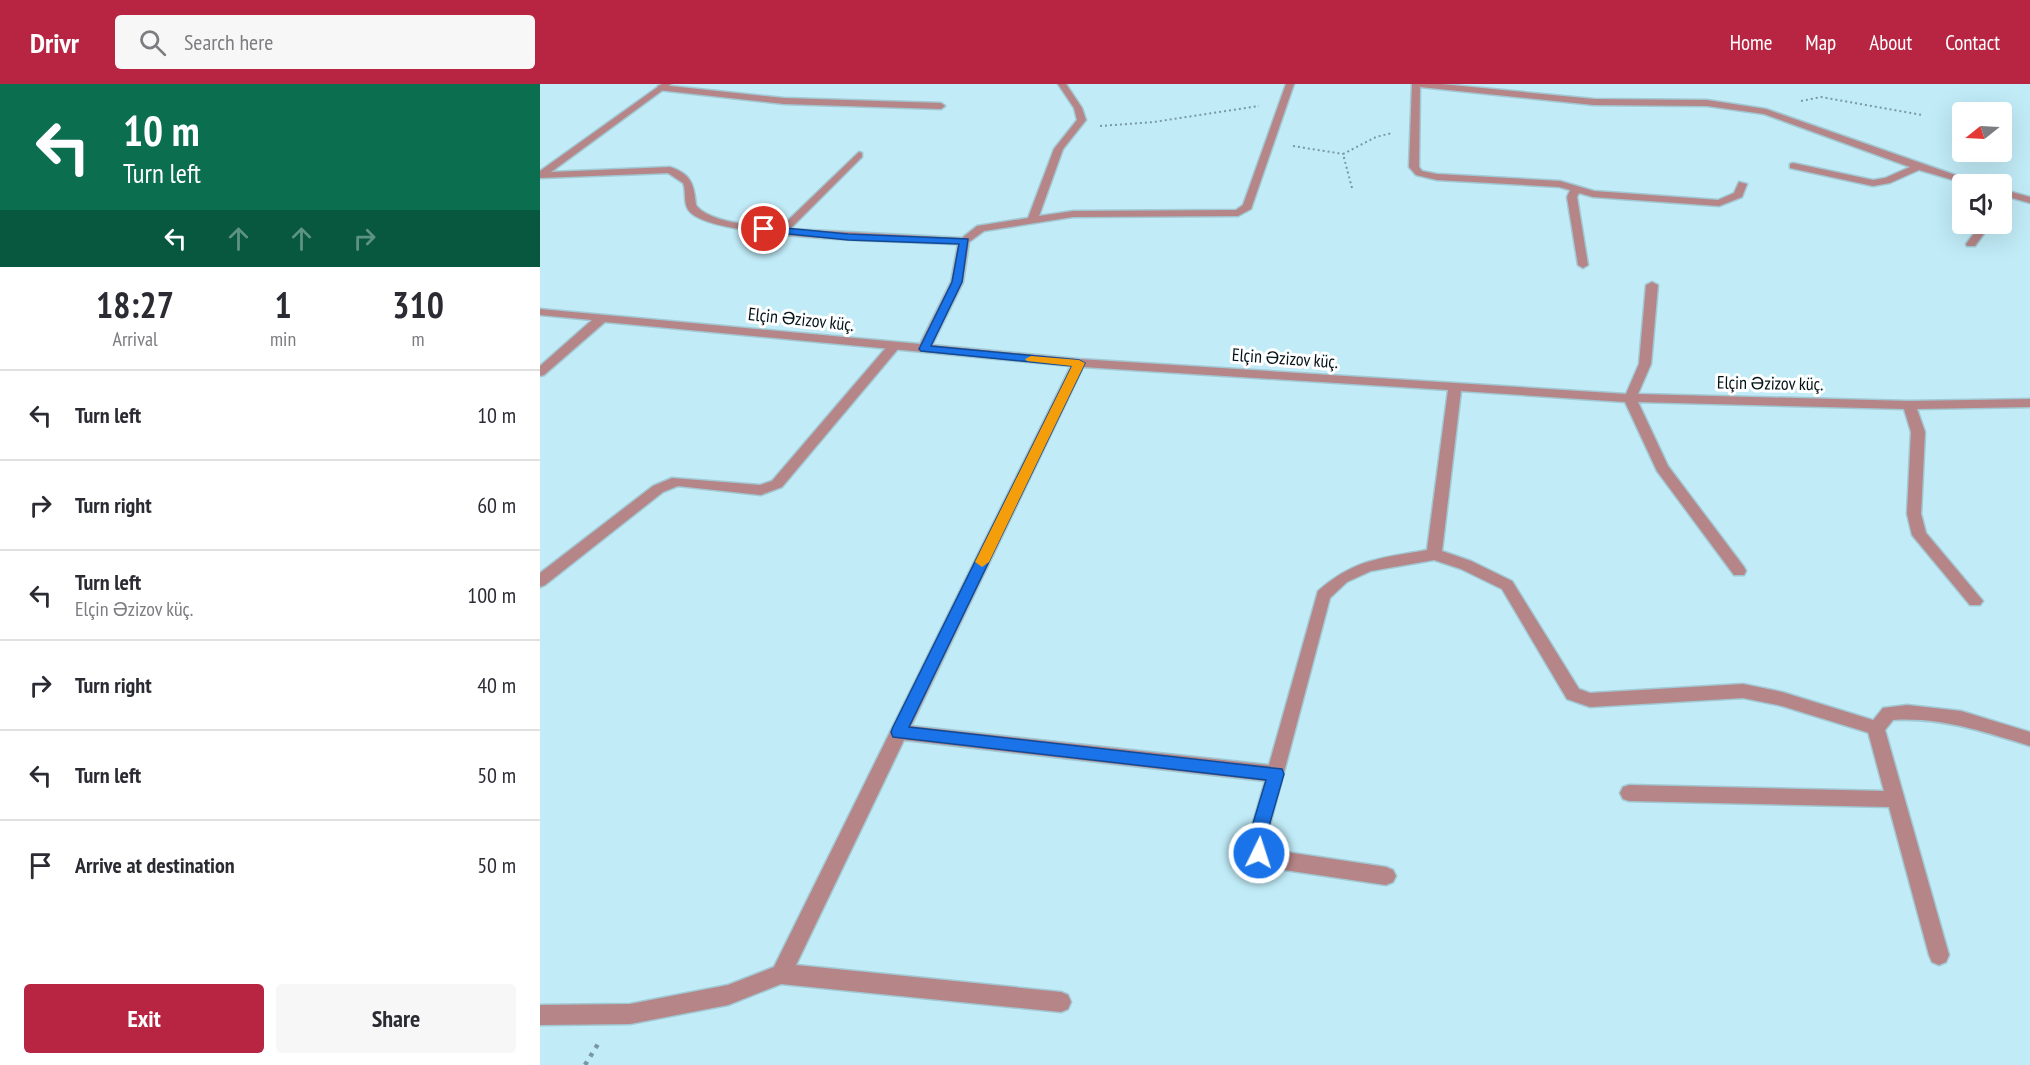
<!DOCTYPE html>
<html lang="en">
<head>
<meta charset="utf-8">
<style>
  body { margin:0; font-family:"PT Sans Narrow",sans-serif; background:#f7f7f7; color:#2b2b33; height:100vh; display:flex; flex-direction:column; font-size:22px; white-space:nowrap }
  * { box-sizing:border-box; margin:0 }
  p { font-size:20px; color:#7c7c81 }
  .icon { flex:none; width:33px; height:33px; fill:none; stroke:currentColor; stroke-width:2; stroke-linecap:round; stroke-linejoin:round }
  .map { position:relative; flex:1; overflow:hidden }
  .details { display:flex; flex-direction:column; background:#fff; width:540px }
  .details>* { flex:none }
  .top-card { background:#0b6e4f; color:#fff; overflow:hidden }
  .needle { width:39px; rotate:252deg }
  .tools { position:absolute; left:1412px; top:18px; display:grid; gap:12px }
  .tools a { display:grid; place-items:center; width:60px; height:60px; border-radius:6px; background:#fff; box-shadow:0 6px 24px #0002; font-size:30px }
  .pin { position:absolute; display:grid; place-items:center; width:51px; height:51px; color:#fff; margin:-26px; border:3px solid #fff; border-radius:50%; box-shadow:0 2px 6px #0007 }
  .me { position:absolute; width:66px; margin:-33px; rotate:4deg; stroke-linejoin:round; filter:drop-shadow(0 0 4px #0008) }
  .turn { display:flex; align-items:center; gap:21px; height:126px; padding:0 24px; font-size:27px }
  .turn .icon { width:78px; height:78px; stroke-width:2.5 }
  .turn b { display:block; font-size:42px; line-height:51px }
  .lanes { display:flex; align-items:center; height:57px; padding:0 24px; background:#0003; justify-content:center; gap:30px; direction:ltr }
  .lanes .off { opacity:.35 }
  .eta { display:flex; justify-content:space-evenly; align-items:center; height:102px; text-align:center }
  .eta b { font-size:36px; font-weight:700; line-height:42px }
  .button { display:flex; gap:12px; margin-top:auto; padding:12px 24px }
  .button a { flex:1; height:69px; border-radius:6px; background:#b72543; color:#fff; font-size:24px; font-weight:700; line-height:69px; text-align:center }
  .button a+a { background:#f7f7f7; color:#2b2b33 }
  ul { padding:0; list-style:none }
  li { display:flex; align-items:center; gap:18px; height:90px; padding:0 24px; border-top:2px solid #e1e1e2 }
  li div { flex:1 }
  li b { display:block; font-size:22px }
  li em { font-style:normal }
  header { display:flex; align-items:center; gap:36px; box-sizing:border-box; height:84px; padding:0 30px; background:#b72543; color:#fff }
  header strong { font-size:28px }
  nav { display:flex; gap:33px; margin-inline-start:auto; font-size:21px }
  .search { width:420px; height:54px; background:#f7f7f7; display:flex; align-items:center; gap:15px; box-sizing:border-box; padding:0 21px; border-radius:6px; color:#7c7c81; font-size:22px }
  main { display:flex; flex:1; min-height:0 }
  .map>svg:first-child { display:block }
</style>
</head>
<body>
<header>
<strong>Drivr</strong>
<div class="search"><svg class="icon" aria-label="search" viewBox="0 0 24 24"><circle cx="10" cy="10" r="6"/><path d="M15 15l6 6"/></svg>Search here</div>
<nav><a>Home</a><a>Map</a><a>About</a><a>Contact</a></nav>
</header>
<main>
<section class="details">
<div class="top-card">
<div class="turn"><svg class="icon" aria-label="left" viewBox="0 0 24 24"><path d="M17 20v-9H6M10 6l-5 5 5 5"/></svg><div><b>10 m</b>Turn left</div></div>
<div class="lanes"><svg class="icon" aria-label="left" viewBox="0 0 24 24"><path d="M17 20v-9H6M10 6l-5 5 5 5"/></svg><svg class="icon off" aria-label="ahead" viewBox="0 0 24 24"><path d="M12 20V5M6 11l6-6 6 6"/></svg><svg class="icon off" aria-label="ahead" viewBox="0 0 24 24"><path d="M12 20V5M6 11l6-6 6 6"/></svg><svg class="icon off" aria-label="right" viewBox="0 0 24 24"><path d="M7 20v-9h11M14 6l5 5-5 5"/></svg></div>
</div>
<div class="eta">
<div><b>18:27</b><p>Arrival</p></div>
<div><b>1</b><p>min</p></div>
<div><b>310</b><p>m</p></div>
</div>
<ul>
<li><svg class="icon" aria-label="left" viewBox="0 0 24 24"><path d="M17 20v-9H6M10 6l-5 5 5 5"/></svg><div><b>Turn left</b></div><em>10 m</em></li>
<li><svg class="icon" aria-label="right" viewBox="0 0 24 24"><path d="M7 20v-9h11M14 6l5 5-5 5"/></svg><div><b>Turn right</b></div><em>60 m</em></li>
<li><svg class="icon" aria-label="left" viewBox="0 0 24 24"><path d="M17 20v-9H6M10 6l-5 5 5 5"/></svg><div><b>Turn left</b><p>Elçin Əzizov küç.</p></div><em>100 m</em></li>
<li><svg class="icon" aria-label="right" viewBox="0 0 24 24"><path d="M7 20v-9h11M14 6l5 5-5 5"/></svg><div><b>Turn right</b></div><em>40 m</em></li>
<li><svg class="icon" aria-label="left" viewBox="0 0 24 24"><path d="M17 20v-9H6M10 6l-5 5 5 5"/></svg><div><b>Turn left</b></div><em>50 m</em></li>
<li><svg class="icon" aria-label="arrive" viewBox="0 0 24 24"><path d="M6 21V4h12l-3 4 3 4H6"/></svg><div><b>Arrive at destination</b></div><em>50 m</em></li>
</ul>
<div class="button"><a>Exit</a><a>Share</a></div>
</section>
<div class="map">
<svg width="1490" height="981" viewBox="0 0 1490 981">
  <rect width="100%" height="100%" fill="#c0ebf7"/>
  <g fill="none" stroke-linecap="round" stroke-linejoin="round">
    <g stroke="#a2c8d3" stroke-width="3">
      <path id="lane" d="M121,1L244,14L401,19L405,22L401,25L244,20L118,6V2Z
        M354,258L358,259V265L242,403L221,411L138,402L123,408L5,501L0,503V489L113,402L132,394L220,401L232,397L350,259Z
        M1367,621L1421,627L1490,648V662C1445,648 1401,633 1353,636L1345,646L1409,871L1406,878L1399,881L1392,878L1389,871L1349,723L1089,717L1083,715L1080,709L1083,703L1089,701L1344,707L1327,644L1343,624Z"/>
    </g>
    <g stroke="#a2c8d3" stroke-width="3">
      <path id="street" d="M122,0H131L11,88L130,83C151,90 154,100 156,121C168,139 219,142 240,144L319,68L322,69V73L250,145L422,154L437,142L488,134L514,65L537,36L534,24L518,0H526L542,24L546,36L523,65L499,132L533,127L696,126L703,121L746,0H754L711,125L698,132L533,133L444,147L429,158L423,198L392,261L539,275L1086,310L1099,280L1106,201L1112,198L1118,201L1111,280L1098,310L1369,317L1490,315V323L1377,325L1385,348L1381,430L1386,449L1443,517L1440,521H1430L1372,451L1367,430L1371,348L1364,325L1098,318L1128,382L1204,483L1206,487L1204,491H1194L1117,387L1085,318L921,307L902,467L931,477L972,497L1039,605L1050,609L1203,600L1242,608L1336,637L1342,639L1345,644L1342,649L1336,651L1242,622L1203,614L1050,623L1027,615L962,505L921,485L894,476L831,487L807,498L790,514L726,756L728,764L733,766L846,783L853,786L856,792L853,798L846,801L731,784L712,775L708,756L725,697L364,656L256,881L521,908L528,911L531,918L528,925L521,928L241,900L188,921L90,940L0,941V921L90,920L188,901L234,883L531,282L65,238L4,291L0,292V282L52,236L0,231V225L380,260L411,198L418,160C371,158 180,156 151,129C142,121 147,108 143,99L128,89L0,94V87ZM543,283L908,306L887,466C842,474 814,475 778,507L729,681L371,642Z
        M872,0H901L1054,15L1167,16L1226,25L1441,100H1427L1379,86L1350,99L1333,102L1250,84V80L1253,79L1333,96L1345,94L1370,83L1224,30L1167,22L1054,21L880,3L879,83L882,87L897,90L1020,97L1054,107L1178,116L1194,109L1199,98L1207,100L1202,113L1179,122L1053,113L1039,109L1037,113L1048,181L1043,184L1038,181L1027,113L1030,106L1019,103L897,96L876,91L869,83Z
        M1461,105L1490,113V119L1461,111Z
        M1441,140H1451L1435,162H1427L1426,160Z"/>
    </g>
    <path stroke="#7999a2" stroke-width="2" stroke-dasharray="2 3" stroke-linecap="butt" d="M1261,17L1281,13L1382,31
      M560,42L614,38L719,22
      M753,62L803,70
      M812,104L803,70L836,53L852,49"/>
    <path stroke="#7999a2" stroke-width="4.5" stroke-dasharray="4 6" stroke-linecap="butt" d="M45,981L58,960"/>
    <use href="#lane" fill="#b58587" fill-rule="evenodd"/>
    <use href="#street" fill="#b58587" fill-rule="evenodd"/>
  </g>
  <path fill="#1a73e8" stroke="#114b97" stroke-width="1.5" d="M224,142L308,150L428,155L422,198L391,262L539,276L545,279L369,643L742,685L744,690L725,756L728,769L725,775L719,777L713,775L708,756L726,696L353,653L351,648L353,643L532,282L381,267L379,265L412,198L419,160L308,156L220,147L219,145Z"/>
  <path fill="#f59e0b" d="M491,272L539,276L545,279L449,478L442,483L435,478L532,282L487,277L485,275Z"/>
  <g text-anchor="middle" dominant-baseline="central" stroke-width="6" stroke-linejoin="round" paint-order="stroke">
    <g font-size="18" fill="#041317" stroke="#fff">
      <text transform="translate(261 235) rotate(6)">Elçin Əzizov küç.</text>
      <text transform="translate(745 274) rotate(4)">Elçin Əzizov küç.</text>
      <text transform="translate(1230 299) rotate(1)">Elçin Əzizov küç.</text>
    </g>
  </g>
</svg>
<div class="tools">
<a><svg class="needle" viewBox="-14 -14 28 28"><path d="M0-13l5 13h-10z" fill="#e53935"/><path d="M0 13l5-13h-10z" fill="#7c7c81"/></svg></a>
<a><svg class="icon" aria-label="sound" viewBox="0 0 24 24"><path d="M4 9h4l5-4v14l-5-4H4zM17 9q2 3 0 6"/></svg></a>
</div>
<div class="pin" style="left:224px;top:145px;background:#d93025"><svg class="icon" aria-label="arrive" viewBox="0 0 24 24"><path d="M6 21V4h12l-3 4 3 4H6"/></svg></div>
<svg class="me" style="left:719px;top:769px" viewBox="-20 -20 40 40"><circle r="17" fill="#1a73e8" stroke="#fff" stroke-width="3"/><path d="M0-11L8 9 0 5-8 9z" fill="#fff"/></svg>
</div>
</main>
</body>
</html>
